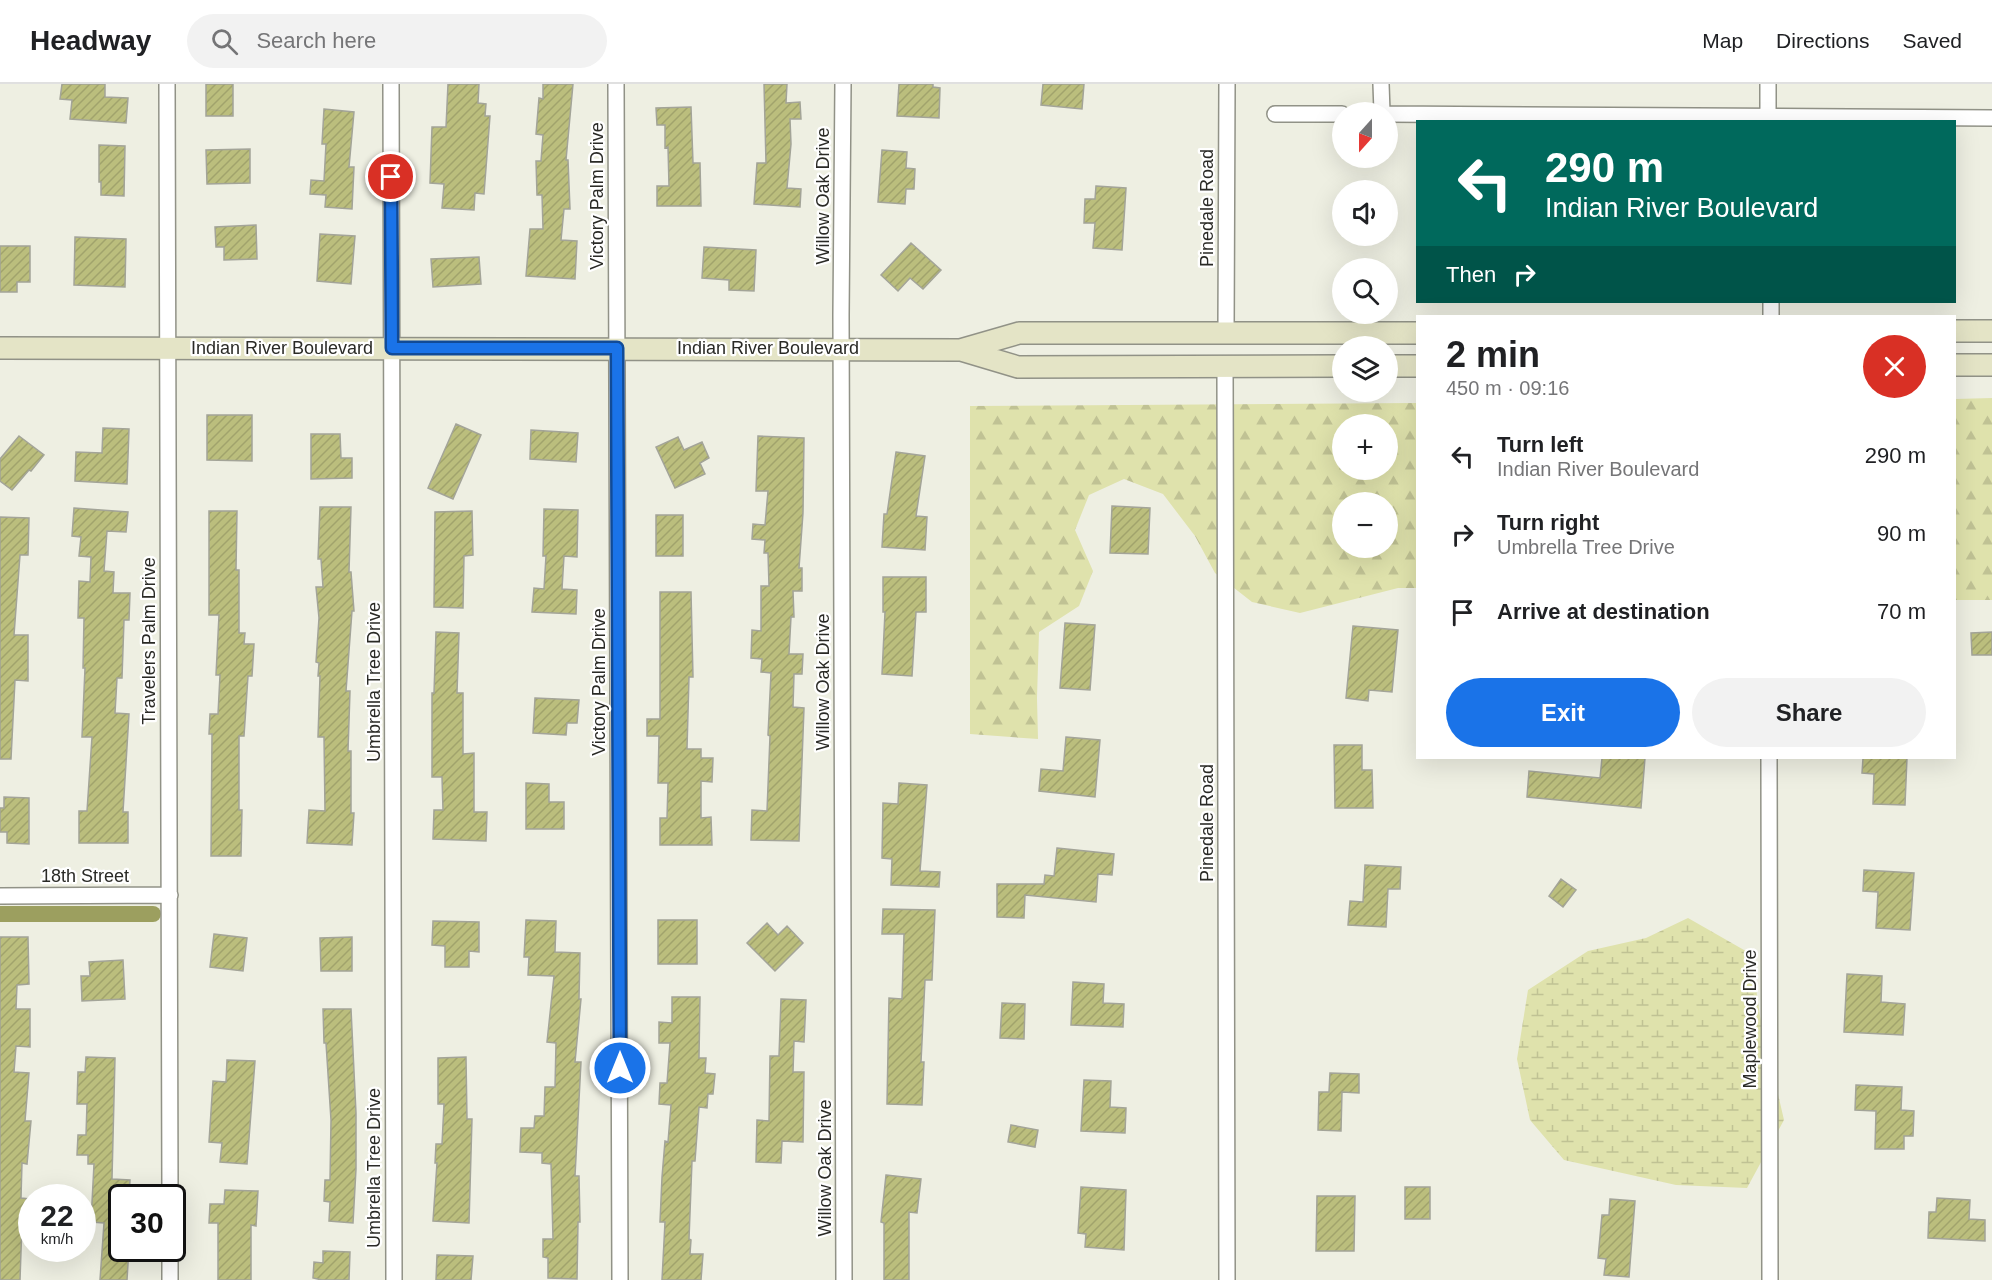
<!DOCTYPE html>
<html lang="en">
<head>
<meta charset="utf-8">
<style>
  body { margin:0; font-family:Arial,sans-serif; background:#f2f2f2; color:#202124; height:100vh; display:flex; flex-direction:column; font-size:22px; white-space:nowrap }
  * { box-sizing:border-box; margin:0 }
  p { font-size:20px; color:#757577 }
  .icon { flex:none; width:33px; height:33px; fill:none; stroke:currentColor; stroke-width:2; stroke-linecap:round; stroke-linejoin:round }
  .map { position:relative; flex:1; overflow:hidden }
  .details { position:absolute; left:1416px; top:231px; width:540px; height:444px; display:flex; flex-direction:column; background:#fff; border-radius:0px; box-shadow:0 6px 24px #0002 }
  .details>* { flex:none }
  .top-card { position:absolute; left:1416px; top:36px; width:540px; height:183px; border-radius:0px; box-shadow:0 6px 24px #0002; background:#00695c; color:#fff; overflow:hidden }
  .needle { width:39px; rotate:201deg }
  .fabs { position:absolute; left:1332px; top:18px; display:grid; gap:12px }
  .fabs a { display:grid; place-items:center; width:66px; height:66px; border-radius:50%; background:#fff; box-shadow:0 6px 24px #0002; font-size:30px }
  .speed { position:absolute; left:18px; top:1100px; display:flex; gap:12px; font-size:30px; font-weight:700; text-align:center }
  .speed>* { display:grid; place-content:center; width:78px; height:78px; border-radius:50%; background:#fff; box-shadow:0 6px 24px #0002; line-height:1 }
  .speed small { font-size:15px; font-weight:400 }
  .speed .limit { border:3px solid #111; border-radius:9px; background:#fff; color:#111 }
  .pin { position:absolute; display:grid; place-items:center; width:51px; height:51px; color:#fff; margin:-26px; border:3px solid #fff; border-radius:50%; box-shadow:0 2px 6px #0007 }
  .me { position:absolute; width:66px; margin:-33px; rotate:0deg; stroke-linejoin:round; filter:drop-shadow(0 0 4px #0008) }
  .turn { display:flex; align-items:center; gap:21px; height:126px; padding:0 30px; font-size:27px }
  .turn .icon { width:78px; height:78px; stroke-width:2.5 }
  .turn b { display:block; font-size:42px; line-height:51px }
  .then { display:flex; align-items:center; height:57px; padding:0 30px; background:#0003; gap:12px; font-size:22px }
  .round { display:grid; place-items:center; flex:none; width:63px; height:63px; border-radius:32px; background:#f2f2f2 }
  .head { display:flex; align-items:center; justify-content:space-between; height:102px; padding:0 30px }
  h1 { font-size:36px; font-weight:800; line-height:45px }
  .button { display:flex; gap:12px; margin-top:auto; padding:12px 30px }
  .button a { flex:1; height:69px; border-radius:36px; background:#1a73e8; color:#fff; font-size:24px; font-weight:800; line-height:69px; text-align:center }
  .button a+a { background:#f2f2f2; color:#202124 }
  ul { padding:0; list-style:none }
  li { display:flex; align-items:center; gap:18px; height:78px; padding:0 30px }
  li div { flex:1 }
  li b { display:block; font-size:22px }
  li em { font-style:normal }
  header { display:flex; align-items:center; gap:36px; box-sizing:border-box; height:84px; padding:0 30px; background:#fff; border-bottom:2px solid #e0e0e0 }
  header strong { font-size:28px }
  nav { display:flex; gap:33px; margin-inline-start:auto; font-size:21px }
  .search { width:420px; height:54px; background:#f2f2f2; display:flex; align-items:center; gap:15px; box-sizing:border-box; padding:0 21px; border-radius:33px; color:#757577; font-size:22px }
  .map>svg:first-child { display:block }
</style>
</head>
<body>
<header>
<strong>Headway</strong>
<div class="search"><svg class="icon" aria-label="search" viewBox="0 0 24 24"><circle cx="10" cy="10" r="6"/><path d="M15 15l6 6"/></svg>Search here</div>
<nav><a>Map</a><a>Directions</a><a>Saved</a></nav>
</header>
<div class="map">
<svg width="1992" height="1196" viewBox="0 0 1992 1196">
  <defs>
    <pattern id="forest-firs" width="22" height="20" patternUnits="userSpaceOnUse" patternTransform="scale(1.5)"><rect width="22" height="20" fill="#dfe2ac"/><path d="M5 1l3.5 6h-7zM16 11l3.5 6h-7z" fill="#c0c294"/></pattern>
    <pattern id="wetland-marsh" width="20" height="14" patternUnits="userSpaceOnUse" patternTransform="scale(1.5)"><rect width="20" height="14" fill="#dfe2ac"/><path d="M1 5h8M5 5V1M11 12h8M15 12V8" fill="none" stroke="#c0c294"/></pattern>
    <pattern id="building-hatch" width="6" height="6" patternUnits="userSpaceOnUse" patternTransform="scale(1.5)"><rect width="6" height="6" fill="#bbbe7d"/><path d="M-1 1l2-2M0 6l6-6M5 7l2-2" fill="none" stroke="#a1a36c"/></pattern>
  </defs>
  <rect width="100%" height="100%" fill="#eeefe2"/>
  <path fill="url(#forest-firs)" fill-rule="evenodd" d="M1992,314V516H1955V315Z
    M1417,319V504H1398L1300,529L1252,518L1215,489L1195,452L1163,410L1124,395L1089,411L1075,446L1093,487L1079,522L1039,548L1037,614L1038,655L970,650V322ZM1342,340H1388V386H1342ZM1342,418H1388V464H1342Z"/>
  <path fill="url(#wetland-marsh)" d="M1688,834L1751,870L1760,932L1784,1036L1747,1104L1676,1101L1564,1076L1530,1036L1517,975L1528,906L1588,867L1646,854Z"/>
  <g fill="none" stroke-linecap="round" stroke-linejoin="round">
    <path stroke="#9c9f5f" stroke-width="16" d="M0,830H153"/>
  </g>
  <path fill="url(#building-hatch)" stroke="#a3a498" stroke-width="1.5" d="M62,0H105V13L128,14L126,39L70,35L72,16L60,15Z
    M206,0H233V32H206Z
    M448,0H479L478,19L486,20L485,32H490L484,110L475,109L474,126L442,124L444,100L430,99L432,43H446Z
    M543,0H573L566,76H568L570,125H564L561,156L577,157L575,195L526,192L530,145H543L542,111H537L536,77H541L543,51L536,50L539,14L543,15Z
    M764,0H787L786,19L800,18L801,35H790L791,60L787,104L801,105L800,123L754,120L757,79H766Z
    M899,0H933V3L940,4L939,34L897,32Z
    M1043,0H1084L1082,25L1041,21Z
    M691,23L693,79H700L701,122H657V102H669L668,63L665,64V41H657L656,24Z
    M324,25L354,28L349,83H354L352,125L325,123L326,111L310,110L311,96L324,97L326,60H322Z
    M99,61L125,62L124,112L101,111V98H99Z
    M250,65V99L207,100L206,66Z
    M882,66L907,68L906,84L915,85L914,105H906L905,120L878,118Z
    M1096,102L1126,104L1122,166L1093,164L1095,139H1084L1085,115H1095Z
    M256,141L257,175L224,176V163H216L215,143Z
    M320,150L355,152L351,200L317,197Z
    M75,153L126,155L125,203L74,201Z
    M911,159L941,186L923,205L910,194L898,207L881,191Z
    M0,162H30V198H17V208H0Z
    M704,163L756,166L754,207L729,206V196L702,194Z
    M479,173L481,200L433,203L431,175Z
    M207,331H252V377L207,376Z
    M456,340L481,351L453,415L428,404Z
    M103,344L129,345L127,400L75,397L76,368L102,369Z
    M531,346L578,349L576,378L530,375Z
    M311,350H340L341,374H352V394L311,395Z
    M19,352L44,371L31,387L29,386L12,406L0,397V375Z
    M758,352L804,354L803,429L799,484H802V507H793L794,533H791L789,570H803L802,590H794L793,623L804,624L799,757L751,756L752,726L767,727L770,652L768,651L771,589L761,588L762,575L751,574L752,546L761,547V502H769L768,469H764L765,456L752,455L753,440L765,441L768,407H756Z
    M678,353L684,366L702,358L709,374L700,379L705,390L675,404L656,363Z
    M896,368L925,372L916,432L927,433L925,466L882,463L884,430H887Z
    M1112,422L1150,424L1148,470L1110,469Z
    M320,423H351L349,488H351L354,527H352L346,607H350L348,667H351V729H354L352,761L307,759L309,726L325,727L324,653H318L320,592H318L319,579L316,578L319,534L316,503H323L321,475H318Z
    M74,424L128,428L126,448L107,447L104,487L114,488L113,509H130L129,536H124L122,594H117L115,629L129,630L123,728H128V759H79V727H87L92,653H82L85,584H83L84,534H78L79,497L90,498L91,473L79,472L81,453L72,452Z
    M544,425L578,426L577,473L564,472L562,505L577,506L576,530L532,528L534,504L544,505L546,472H543Z
    M209,427H237L236,486H239V549H245L244,560H254L252,592H248L244,652H239V726H242L241,772H211L212,650H209L210,630H218L220,591H216L219,531H209Z
    M472,427L473,471L464,472L463,524L434,523L435,428Z
    M656,431H683V472H656Z
    M0,433L29,434L28,471H20L14,551H28V597L15,596L11,675H0Z
    M883,493H926V528H916L912,592L882,590L885,528H883Z
    M660,508H691L693,593H689L687,665H701V674H713L712,698L701,697V734L711,733L712,761H660V734H667L668,699H658L659,652H647V635H660Z
    M1065,539L1095,541L1090,606L1060,604Z
    M1353,542L1398,546L1392,608L1369,606L1368,617L1346,614Z
    M436,548L459,549L457,609H463V670L474,669V728H487L486,757L433,755L434,726H443L442,693H432V609H434Z
    M1992,548V571H1972L1971,549Z
    M535,614L579,616L577,639H567L566,651L533,649Z
    M1066,653L1100,656L1095,713L1039,707L1041,685L1063,687Z
    M1334,661H1362V686H1372L1373,724H1335Z
    M1602,674H1645L1641,724L1527,713L1529,687L1600,694Z
    M1863,674H1907L1905,721L1873,720L1874,690L1862,689Z
    M526,699L549,700V718H564V745H526Z
    M899,699L927,701L920,787L940,788L939,803L891,801L892,775L882,774L883,719L898,720Z
    M4,713L29,714V760L7,759V748H0V724H4Z
    M1057,764L1114,770L1112,791L1098,790L1096,818L1025,811L1024,834L997,833V800H1044L1045,791L1054,792Z
    M1365,781L1401,783L1400,805H1388L1386,843L1348,841L1350,817L1363,818Z
    M1864,786L1914,789L1910,846L1876,844L1878,808L1863,807Z
    M1561,795L1576,806L1563,823L1549,812Z
    M883,825L935,826L932,896H925L921,978H924L922,1021L887,1020L889,914L902,915L904,850H882Z
    M526,836L556,837L555,868L580,869L579,915H581L575,978H581L575,1092H579L580,1138H578L577,1195L548,1194V1174L543,1173V1155H553L551,1080L542,1079V1069L520,1068L521,1044H534L535,1032H544L545,1003H555L556,959L547,958L554,892L528,891L529,873H524Z
    M658,836H697V880H658Z
    M433,837L479,838V868L469,867V883H445V862L432,861Z
    M767,839L778,851L787,842L803,859L775,887L747,859Z
    M214,850L247,854L243,887L210,883Z
    M0,853H28L29,900L17,901L16,925H30V963L16,962L14,988L29,989L25,1037H31L27,1080L22,1079L21,1114L30,1115L29,1140H22L20,1196H0Z
    M352,853V887H321L320,854Z
    M123,876L125,915L82,917L81,892H90L89,878Z
    M1847,890L1882,892L1881,918L1905,920L1903,951L1844,948Z
    M1073,898L1104,900L1103,919L1124,920L1123,943L1071,941Z
    M672,913H700L699,974H706L705,989L715,990L713,1010H708L707,1024L699,1023L695,1077H692L689,1155L691,1156L690,1170H703L701,1196H662L665,1138H660L662,1093L665,1057L668,1058L671,1021L659,1020L660,999H667L670,959H659V938L672,939Z
    M781,915L806,916L804,958L794,957L793,988H804L803,1058L782,1057L781,1079L756,1078L757,1036L769,1037L770,972H779Z
    M1002,919L1025,920L1024,955L1000,954Z
    M323,925H351L356,1029V1085L353,1139L329,1137L330,1118L324,1117L325,1096H330L331,1036L326,959H324Z
    M86,973L115,974L112,1095L130,1096L129,1113H122V1164H129L127,1196H100L104,1139L91,1138L94,1080H88V1071H77L78,1051H86L87,1020H77L78,988H85Z
    M466,973L467,1035H472L469,1139L433,1137L437,1079H435L436,1060H442L444,1020H438V974Z
    M227,976L255,977L247,1080L220,1078L222,1059L209,1058L213,997L226,998Z
    M1330,989L1359,990V1009L1342,1008L1341,1047L1318,1046L1319,1008H1329Z
    M1084,996L1111,997L1110,1023L1126,1024L1125,1049L1081,1047Z
    M1856,1001L1902,1003L1901,1026L1914,1027L1913,1052H1904V1065H1875L1876,1027L1855,1026Z
    M1011,1041L1038,1046L1035,1063L1008,1058Z
    M886,1091L921,1095L917,1129L909,1128V1196H884V1139L881,1138Z
    M1081,1103L1126,1106L1124,1166L1085,1163L1086,1150L1078,1149Z
    M1405,1103H1430V1135H1405Z
    M225,1106L258,1107L256,1142L251,1141V1196H218V1139H209L210,1120H224Z
    M1317,1112H1355L1354,1167H1316Z
    M1937,1114L1970,1116L1969,1135L1985,1136V1157L1928,1154L1929,1128H1936Z
    M1610,1115L1635,1117L1629,1193L1604,1191L1606,1175L1598,1174L1602,1131H1609Z
    M323,1167L350,1168L349,1196H322L313,1194L314,1178L323,1179Z
    M437,1171L473,1172L471,1196H436Z"/>
  <g fill="none" stroke-linecap="round" stroke-linejoin="round">
    <g stroke="#919287" stroke-width="18">
      <path id="street" d="M167,0L170,1113
        M391,0L394,1196
        M616,0L620,1196
        M843,0L841,231L844,1196
        M1381,0L1382,28
        M1768,0V38
        M1275,30H1342
        M1388,30L1992,34
        M1771,218V232
        M1226,249L1227,0
        M1225,283L1227,1196
        M1769,674L1770,1196
        M0,812L170,811
        M170,1164V1196"/>
    </g>
    <g stroke="#919287" stroke-width="24">
      <path id="secondary" d="M1954,247H1992
        M0,264L960,266L1019,249H1418
        M961,266L1018,283L1342,282
        M1954,281H1992
        M1388,282H1418"/>
    </g>
    <use href="#street" stroke="#fff" stroke-width="15"/>
    <use href="#secondary" stroke="#e4e4c6" stroke-width="21"/>
  </g>
  <g fill="none" stroke-linecap="round" stroke-linejoin="round">
    <g stroke="#114b97" stroke-width="15">
      <path id="route" d="M391,93L392,264H617L620,984"/>
    </g>
    <use href="#route" stroke="#1a73e8" stroke-width="10"/>
  </g>
  <g text-anchor="middle" dominant-baseline="central" stroke-width="4.5" stroke-linejoin="round" paint-order="stroke">
    <g font-size="18" fill="#2a2a26" stroke="#fff">
      <text transform="translate(597 112) rotate(-90)">Victory Palm Drive</text>
      <text transform="translate(823 112) rotate(-90)">Willow Oak Drive</text>
      <text transform="translate(1207 124) rotate(-90)">Pinedale Road</text>
      <text x="282" y="264">Indian River Boulevard</text>
      <text x="768" y="264">Indian River Boulevard</text>
      <text transform="translate(149 557) rotate(-90)">Travelers Palm Drive</text>
      <text transform="translate(374 598) rotate(-90)">Umbrella Tree Drive</text>
      <text transform="translate(599 598) rotate(-90)">Victory Palm Drive</text>
      <text transform="translate(823 598) rotate(-90)">Willow Oak Drive</text>
      <text transform="translate(1207 739) rotate(-90)">Pinedale Road</text>
      <text x="85" y="792">18th Street</text>
      <text transform="translate(1750 935) rotate(-90)">Maplewood Drive</text>
      <text transform="translate(374 1084) rotate(-90)">Umbrella Tree Drive</text>
      <text transform="translate(825 1084) rotate(-90)">Willow Oak Drive</text>
    </g>
  </g>
</svg>
<div class="fabs">
<a><svg class="needle" viewBox="-14 -14 28 28"><path d="M0-13l5 13h-10z" fill="#e53935"/><path d="M0 13l5-13h-10z" fill="#757577"/></svg></a>
<a><svg class="icon" aria-label="sound" viewBox="0 0 24 24"><path d="M4 9h4l5-4v14l-5-4H4zM17 9q2 3 0 6"/></svg></a>
<a><svg class="icon" aria-label="search" viewBox="0 0 24 24"><circle cx="10" cy="10" r="6"/><path d="M15 15l6 6"/></svg></a>
<a><svg class="icon" aria-label="layers" viewBox="0 0 24 24"><path d="M12 4l9 5-9 5-9-5zM3 14l9 5 9-5"/></svg></a>
<a>+</a>
<a>−</a>
</div>
<div class="speed"><div>22<small>km/h</small></div><div class="limit">30</div></div>
<div class="pin" style="left:391px;top:93px;background:#d93025"><svg class="icon" aria-label="arrive" viewBox="0 0 24 24"><path d="M6 21V4h12l-3 4 3 4H6"/></svg></div>
<svg class="me" style="left:620px;top:984px" viewBox="-20 -20 40 40"><circle r="17" fill="#1a73e8" stroke="#fff" stroke-width="3"/><path d="M0-11L8 9 0 5-8 9z" fill="#fff"/></svg>
<div class="top-card">
<div class="turn"><svg class="icon" aria-label="left" viewBox="0 0 24 24"><path d="M17 20v-9H6M10 6l-5 5 5 5"/></svg><div><b>290 m</b>Indian River Boulevard</div></div>
<div class="then">Then<svg class="icon" aria-label="right" viewBox="0 0 24 24"><path d="M7 20v-9h11M14 6l5 5-5 5"/></svg></div>
</div>
<section class="details">
<div class="head"><div><h1>2 min</h1><p>450 m · 09:16</p></div><a class="round" style="background:#d93025;color:#fff"><svg class="icon" aria-label="close" viewBox="0 0 24 24"><path d="M6 6l12 12M18 6L6 18"/></svg></a></div>
<ul>
<li><svg class="icon" aria-label="left" viewBox="0 0 24 24"><path d="M17 20v-9H6M10 6l-5 5 5 5"/></svg><div><b>Turn left</b><p>Indian River Boulevard</p></div><em>290 m</em></li>
<li><svg class="icon" aria-label="right" viewBox="0 0 24 24"><path d="M7 20v-9h11M14 6l5 5-5 5"/></svg><div><b>Turn right</b><p>Umbrella Tree Drive</p></div><em>90 m</em></li>
<li><svg class="icon" aria-label="arrive" viewBox="0 0 24 24"><path d="M6 21V4h12l-3 4 3 4H6"/></svg><div><b>Arrive at destination</b></div><em>70 m</em></li>
</ul>
<div class="button"><a>Exit</a><a>Share</a></div>
</section>
</div>
</body>
</html>
